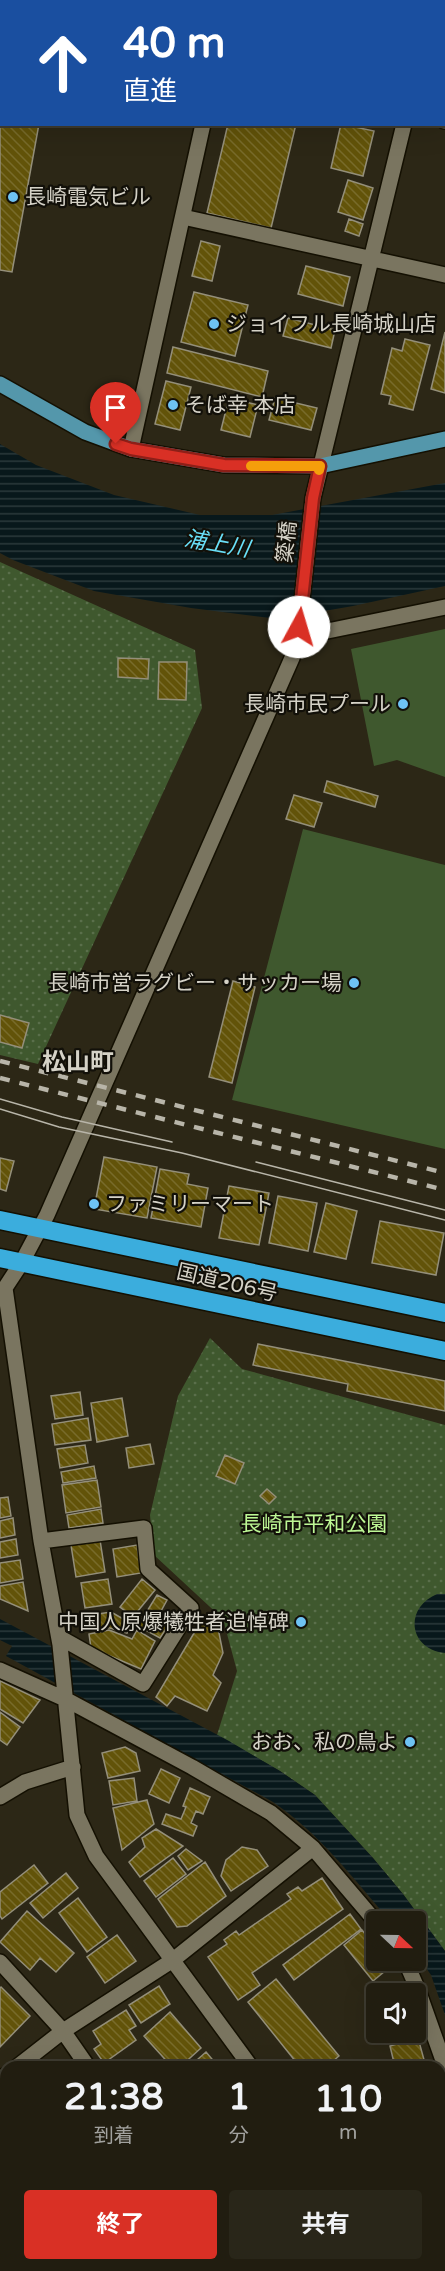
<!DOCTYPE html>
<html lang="ja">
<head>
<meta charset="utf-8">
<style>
  body { margin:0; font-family:"Varela Round","Noto Sans JP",sans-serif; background:#292619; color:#f1f3f6; height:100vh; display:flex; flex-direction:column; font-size:22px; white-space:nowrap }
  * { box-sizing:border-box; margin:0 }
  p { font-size:20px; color:#a2a29f }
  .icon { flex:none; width:33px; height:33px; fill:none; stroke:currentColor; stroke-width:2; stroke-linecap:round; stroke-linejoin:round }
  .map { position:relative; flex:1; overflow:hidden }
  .side { position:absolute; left:0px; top:2061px; width:446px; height:210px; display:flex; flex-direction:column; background:#211d10; border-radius:18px 18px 0 0; box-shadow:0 6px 24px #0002,0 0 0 2px #3e3b30 }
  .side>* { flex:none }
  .banner { position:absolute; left:0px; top:0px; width:446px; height:126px; box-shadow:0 6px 24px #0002,0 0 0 2px #3e3b30; background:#1a4fa0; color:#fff; overflow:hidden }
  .needle { width:39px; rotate:112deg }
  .fabs { position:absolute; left:366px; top:1911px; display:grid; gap:12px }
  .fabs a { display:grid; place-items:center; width:60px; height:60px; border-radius:6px; background:#211d10; box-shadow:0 6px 24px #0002,0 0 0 2px #3e3b30; font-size:30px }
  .pin { position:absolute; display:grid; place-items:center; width:51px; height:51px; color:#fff; margin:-62px -26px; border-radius:50% 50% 50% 0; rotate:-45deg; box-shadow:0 0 6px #0007 }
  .pin .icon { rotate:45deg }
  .me { position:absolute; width:66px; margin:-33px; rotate:6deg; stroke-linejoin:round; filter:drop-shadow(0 0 4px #0008) }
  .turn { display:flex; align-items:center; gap:21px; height:126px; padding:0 24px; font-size:27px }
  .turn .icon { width:78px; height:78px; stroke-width:2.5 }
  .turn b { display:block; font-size:42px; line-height:51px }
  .eta { display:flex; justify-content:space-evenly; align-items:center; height:102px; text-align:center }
  .eta b { font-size:36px; font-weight:700; line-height:42px }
  .button { display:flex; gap:12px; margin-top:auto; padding:12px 24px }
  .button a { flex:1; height:69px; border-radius:6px; background:#d93025; color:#fff; font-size:24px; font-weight:700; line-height:69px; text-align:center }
  .button a+a { background:#292619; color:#f1f3f6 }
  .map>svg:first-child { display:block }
</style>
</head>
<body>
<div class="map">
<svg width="445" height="2271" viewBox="0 0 445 2271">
  <defs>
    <pattern id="park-dots" width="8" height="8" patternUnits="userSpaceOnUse" patternTransform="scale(1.5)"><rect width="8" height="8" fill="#3f582e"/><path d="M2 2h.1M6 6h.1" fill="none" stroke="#5a6f4b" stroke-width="1.8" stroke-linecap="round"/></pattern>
    <pattern id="water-rules" width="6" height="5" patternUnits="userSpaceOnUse" patternTransform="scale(1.5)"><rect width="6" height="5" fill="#08181b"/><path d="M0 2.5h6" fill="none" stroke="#2b393b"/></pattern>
    <pattern id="building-back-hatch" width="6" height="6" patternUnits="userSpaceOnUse" patternTransform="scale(1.5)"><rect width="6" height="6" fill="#625309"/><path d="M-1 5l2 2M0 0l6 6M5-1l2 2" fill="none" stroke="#786b2b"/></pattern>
  </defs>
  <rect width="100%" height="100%" fill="#2c2716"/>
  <path fill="#3f582e" d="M445,629V777L397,760L374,766L351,649Z
    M303,829L445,865V1149L232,1100Z"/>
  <path fill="url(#park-dots)" d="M0,562L195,650L202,708L38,1064L0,1055Z
    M210,1338L242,1369L445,1425V1951L403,1894L373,1858L315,1795L280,1771L217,1735L237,1671L223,1619L154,1555L150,1515L178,1396Z"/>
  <path fill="url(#water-rules)" d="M0,444L36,465L114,495L200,515H272L445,483V586L353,606L278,619L191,608L94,591L13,560L0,553Z
    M437,1594H445V1653C408,1649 404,1608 437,1594Z
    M0,1619L229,1741L280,1771L315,1795L373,1858L403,1894L445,1951V2015L431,1975L416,1953V1922L390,1921C353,1878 320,1834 273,1802L6,1656L12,1646L0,1640Z"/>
  <path fill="url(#building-back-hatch)" stroke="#948f7a" stroke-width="1.5" d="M133,0H201L133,2Z
    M0,106L2,124H39L12,272L0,270Z
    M228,124H296L271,228L207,213Z
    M341,124L374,131L363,176L331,168Z
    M348,180L373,188L363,220L338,212Z
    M349,219L363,224L359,236L345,231Z
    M201,241L220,246L212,281L192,276Z
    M306,266L350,277L343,306L298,294Z
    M194,292L248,305L235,356L181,342Z
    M288,318L335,330L331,348L283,336Z
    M445,332V393L431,389Z
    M405,339L430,345L413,410L389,404L391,396L381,394L392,348L402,351Z
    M173,347L268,371L262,397L167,373Z
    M166,381L191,387L180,430L155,424Z
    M229,398L258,405L250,437L221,430Z
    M275,398L317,408L311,430L269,420Z
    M118,658L149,659L148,679L118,677Z
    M159,662H187L186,700L158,699Z
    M327,781L378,796L375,807L324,792Z
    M294,795L322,803L314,827L286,819Z
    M233,981L255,987L232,1083L209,1077Z
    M0,1015L29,1023L22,1048L0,1042Z
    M104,1157L157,1167L147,1218L94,1209Z
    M0,1158L14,1161L6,1191L0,1189Z
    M160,1169L189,1174L187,1184L208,1188L201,1227L151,1218Z
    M229,1186L269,1193L259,1245L219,1238Z
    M278,1196L317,1203L308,1251L269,1243Z
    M326,1203L357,1211L346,1259L314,1252Z
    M380,1221L444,1233L436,1275L372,1263Z
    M258,1344L445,1381V1411L347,1391L348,1384L253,1365Z
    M80,1392L83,1415L55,1419L51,1396Z
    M122,1398L128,1436L97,1442L91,1403Z
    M88,1418L91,1440L55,1445L52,1424Z
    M150,1444L154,1464L129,1468L126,1448Z
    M85,1445L88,1463L60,1468L57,1449Z
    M225,1455L244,1463L235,1484L216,1476Z
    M94,1466L96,1478L63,1483L61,1472Z
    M97,1480L101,1507L66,1513L62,1485Z
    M267,1489L276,1497L269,1504L260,1496Z
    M8,1497L11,1516L0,1518V1498Z
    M101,1509L103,1523L69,1528L67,1515Z
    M13,1518L15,1535L0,1538V1521Z
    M16,1539L18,1555L0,1558V1542Z
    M100,1540L105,1572L76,1577L71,1545Z
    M137,1545L141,1573L117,1577L113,1549Z
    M20,1560L23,1579L0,1583V1563Z
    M108,1579L112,1604L85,1608L81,1583Z
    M142,1579L155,1590L133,1617L120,1607Z
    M23,1582L28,1611L0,1599V1586Z
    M157,1595L167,1600L160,1613L171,1621L160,1638L138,1626Z
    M111,1612L132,1624L127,1633L110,1628L85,1627V1616Z
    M203,1618L217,1623L223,1653L213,1675L221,1683L207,1711L175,1696L167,1706L156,1697Z
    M109,1630L132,1639L137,1630L155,1641L141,1669L91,1648L89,1634Z
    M0,1681L40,1700L23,1723L0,1709Z
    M0,1712L20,1727L7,1745L0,1740Z
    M125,1747L136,1753L140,1771L108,1778L102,1753Z
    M161,1769L180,1778L169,1803L149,1794Z
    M134,1778L137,1801L113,1805L109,1781Z
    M190,1788L210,1797L203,1814L196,1811L191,1823L197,1826L193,1836L162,1824L166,1814L181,1819L186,1807L183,1806Z
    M147,1800L154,1824L122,1850L113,1808Z
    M156,1829L183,1846L140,1877L129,1862L145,1847L142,1838Z
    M242,1847L257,1850L268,1866L231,1891L221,1876L226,1860Z
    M186,1849L202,1861L188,1870L178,1856Z
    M173,1858L186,1874L156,1897L144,1881Z
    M205,1862L226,1896L187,1926L177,1927L158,1899Z
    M34,1865L48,1883L2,1919L0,1916V1892Z
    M66,1873L78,1888L43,1918L30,1903Z
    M322,1878L343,1909L252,1973L260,1985L238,2000L208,1957L227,1944L224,1940L236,1931L239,1935L291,1899L287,1894L298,1887L302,1891Z
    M78,1898L107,1937L87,1952L59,1913Z
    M27,1911L74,1953L56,1972L40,1958L30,1970L0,1942Z
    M350,1914L361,1929L294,1980L283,1965Z
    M362,1930L376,1948V1960H387L391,1966L373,1981L344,1945Z
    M117,1935L136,1961L105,1983L87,1957Z
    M276,1979L339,2056L326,2067H300L248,2002Z
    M159,1986L170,2004L141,2023L129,2005Z
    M1,1987L30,2016L0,2047V1988Z
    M126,2010L136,2026L129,2030L136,2040L104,2063L94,2049L101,2044L93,2031Z
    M170,2012L201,2048L180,2067H172L144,2036Z
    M418,2038L426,2067H395L390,2046Z
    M206,2052L217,2065L189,2067Z
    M6,2100V2162L0,2166V2105Z
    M445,2148V2214L440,2215V2150Z
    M0,2248L6,2251V2265H17L14,2271H0Z
    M45,2265H117L115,2271H44Z
    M338,2266L382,2271H338Z"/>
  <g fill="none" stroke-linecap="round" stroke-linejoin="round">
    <g stroke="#141002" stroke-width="18">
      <path id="minor" d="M0,25L2,26
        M444,121H445
        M183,217L445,275
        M131,449L203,124
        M298,637L445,607
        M41,1541L144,1528L148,1569L191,1608L143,1684L59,1637
        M0,1670L67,1700L192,1767L271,1813L313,1848L376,1922
        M0,1797L25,1782L73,1767
        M405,1960L418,1990L445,2066
        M0,1962L63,2031L88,2067
        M17,2067L63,2031L173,1960L313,1848
        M251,2067L96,1856L77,1815L60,1645L41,1541L5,1288L22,1262L47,1215L292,658L298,637L313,498L404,124
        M0,2080L6,2075
        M440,2126L445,2124
        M142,2271L144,2265
        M307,2271L308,2265"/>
    </g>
    <g stroke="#141002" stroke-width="18">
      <path id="major" d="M0,384L85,432L131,449L224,465L320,466L445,439"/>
    </g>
    <g stroke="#141002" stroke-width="21">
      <path id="highway" d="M0,1220L445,1313
        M0,1258L445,1351"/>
    </g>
    <use href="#minor" stroke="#7a7560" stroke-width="15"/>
    <use href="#major" stroke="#5497ab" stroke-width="15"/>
    <use href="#highway" stroke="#3baddd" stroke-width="18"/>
    <path stroke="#b8b5a9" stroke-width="1.5" d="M0,1099L62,1117L172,1142
      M0,1109L59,1127L182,1153L445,1220
      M256,1162L445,1210"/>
    <path stroke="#b8b5a9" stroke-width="4.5" stroke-dasharray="10 10" stroke-linecap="butt" d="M0,1061L445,1173
      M0,1078L445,1190"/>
  </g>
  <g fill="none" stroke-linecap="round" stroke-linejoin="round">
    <g stroke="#8d1f18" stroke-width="15">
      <path id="route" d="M116,444L131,449L224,465L320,466L313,498L299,627"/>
    </g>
    <use href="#route" stroke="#d93025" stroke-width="10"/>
    <path stroke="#f59e0b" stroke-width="10" d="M251,466H320L319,470"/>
  </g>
  <g fill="#6ec2f3" stroke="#121009" stroke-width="2">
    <circle cx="13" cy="197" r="6"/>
    <circle cx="214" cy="324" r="6"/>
    <circle cx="173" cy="405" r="6"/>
    <circle cx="403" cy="704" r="6"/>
    <circle cx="354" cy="983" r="6"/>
    <circle cx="94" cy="1204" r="6"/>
    <circle cx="301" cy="1622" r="6"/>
    <circle cx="410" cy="1742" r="6"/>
  </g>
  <g text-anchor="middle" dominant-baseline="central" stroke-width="4.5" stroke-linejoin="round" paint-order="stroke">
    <g font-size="21" fill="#d5d2c7" stroke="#121009" text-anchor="start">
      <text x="25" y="197">長崎電気ビル</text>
      <text x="226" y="324">ジョイフル長崎城山店</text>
      <text x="185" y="405">そば幸 本店</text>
      <text x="391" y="704" text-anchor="end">長崎市民プール</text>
      <text x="342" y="983" text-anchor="end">長崎市営ラグビー・サッカー場</text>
      <text x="106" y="1204">ファミリーマート</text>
      <text x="289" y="1622" text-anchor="end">中国人原爆犧牲者追悼碑</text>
      <text x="398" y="1742" text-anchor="end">おお、私の鳥よ</text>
    </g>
    <g font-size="21" fill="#d5d2c7" stroke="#121009">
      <text transform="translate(287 542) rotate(-84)">簗橋</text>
      <text transform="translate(227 1283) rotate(13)">国道206号</text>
    </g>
    <g font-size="21" fill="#bdf795" stroke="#121009">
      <text x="314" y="1524">長崎市平和公園</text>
    </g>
    <g font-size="22" font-style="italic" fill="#6ae1fa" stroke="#121009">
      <text transform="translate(217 544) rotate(10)">浦上川</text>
    </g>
    <g font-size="24" font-weight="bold" fill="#d5d2c7" stroke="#121009">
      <text x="78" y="1062">松山町</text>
    </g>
  </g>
</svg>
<div class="fabs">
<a><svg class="needle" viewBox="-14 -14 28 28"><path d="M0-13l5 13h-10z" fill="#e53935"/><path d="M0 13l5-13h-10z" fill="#a2a29f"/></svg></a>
<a><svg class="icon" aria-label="sound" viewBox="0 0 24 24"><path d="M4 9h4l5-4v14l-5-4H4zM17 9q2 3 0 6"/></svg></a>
</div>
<div class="pin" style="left:116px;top:444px;background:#d93025"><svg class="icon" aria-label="arrive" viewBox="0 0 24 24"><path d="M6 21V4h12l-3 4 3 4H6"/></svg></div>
<svg class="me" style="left:299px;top:627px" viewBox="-20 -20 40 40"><circle r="19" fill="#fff"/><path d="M0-13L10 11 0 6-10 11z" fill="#d93025"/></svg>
<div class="banner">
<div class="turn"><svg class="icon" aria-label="ahead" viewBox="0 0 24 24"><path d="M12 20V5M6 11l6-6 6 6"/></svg><div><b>40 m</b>直進</div></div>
</div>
<section class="side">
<div class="eta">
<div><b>21:38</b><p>到着</p></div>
<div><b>1</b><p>分</p></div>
<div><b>110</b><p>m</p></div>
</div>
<div class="button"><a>終了</a><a>共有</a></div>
</section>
</div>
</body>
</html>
